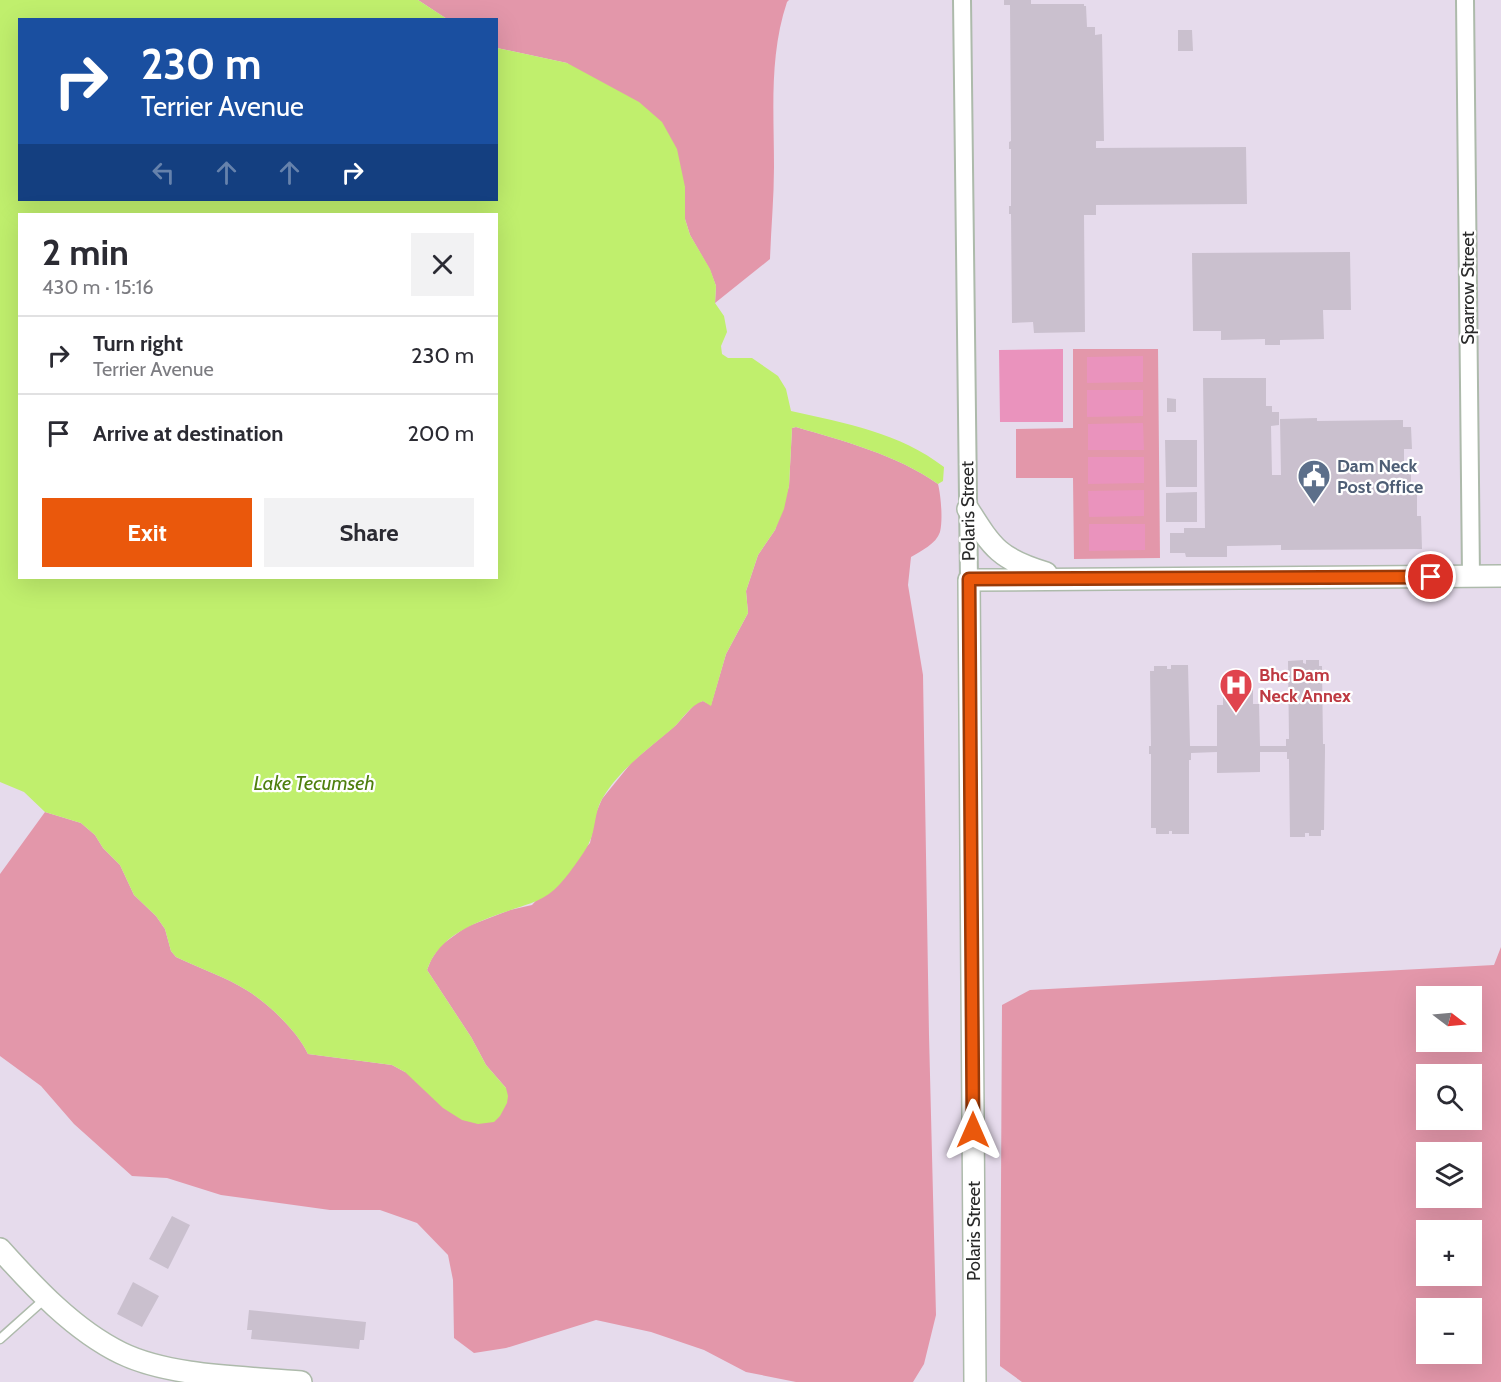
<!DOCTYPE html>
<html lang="en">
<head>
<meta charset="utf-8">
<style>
  body { margin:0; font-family:Cabin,sans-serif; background:#f2f2f3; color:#2b2b33; height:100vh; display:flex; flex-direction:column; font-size:22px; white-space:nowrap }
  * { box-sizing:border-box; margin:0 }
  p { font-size:20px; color:#7c7c81 }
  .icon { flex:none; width:33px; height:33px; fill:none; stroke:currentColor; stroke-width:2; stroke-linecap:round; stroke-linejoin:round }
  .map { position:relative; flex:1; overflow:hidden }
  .details { position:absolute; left:18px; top:213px; width:480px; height:366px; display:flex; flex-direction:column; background:#fff; border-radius:0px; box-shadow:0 6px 24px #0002 }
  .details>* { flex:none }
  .hud { position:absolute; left:18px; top:18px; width:480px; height:183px; border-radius:0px; box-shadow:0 6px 24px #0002; background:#1a4fa0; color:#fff; overflow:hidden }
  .needle { width:39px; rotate:106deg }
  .fabs { position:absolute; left:1416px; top:986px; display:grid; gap:12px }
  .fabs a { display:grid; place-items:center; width:66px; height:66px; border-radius:0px; background:#fff; box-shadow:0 6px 24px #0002; font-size:30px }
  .pin { position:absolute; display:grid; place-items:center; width:51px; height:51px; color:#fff; margin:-26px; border:3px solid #fff; border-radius:50%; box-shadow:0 2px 6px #0007 }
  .me { position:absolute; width:66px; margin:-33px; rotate:0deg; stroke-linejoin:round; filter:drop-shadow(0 0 4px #0008) }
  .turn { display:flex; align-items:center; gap:21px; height:126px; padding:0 24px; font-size:27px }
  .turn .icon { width:78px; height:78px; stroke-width:2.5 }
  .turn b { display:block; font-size:42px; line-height:51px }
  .lanes { display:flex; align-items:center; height:57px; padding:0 24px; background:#0003; justify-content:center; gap:30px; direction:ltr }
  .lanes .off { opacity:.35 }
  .round { display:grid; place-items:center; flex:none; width:63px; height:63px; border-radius:0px; background:#f2f2f3 }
  .summary { display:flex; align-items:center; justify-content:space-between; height:102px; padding:0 24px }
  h1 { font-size:36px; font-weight:700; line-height:45px }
  .cta { display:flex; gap:12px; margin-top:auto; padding:12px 24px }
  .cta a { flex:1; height:69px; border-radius:0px; background:#ea580c; color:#fff; font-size:24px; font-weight:700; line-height:69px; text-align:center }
  .cta a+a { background:#f2f2f3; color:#2b2b33 }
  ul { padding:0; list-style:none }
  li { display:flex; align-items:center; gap:18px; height:78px; padding:0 24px; border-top:2px solid #e1e1e2 }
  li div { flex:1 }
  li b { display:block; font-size:22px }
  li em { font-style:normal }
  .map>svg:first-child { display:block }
</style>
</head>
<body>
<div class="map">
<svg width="1501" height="1382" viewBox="0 0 1501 1382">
  <rect width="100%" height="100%" fill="#e6dbec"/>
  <path fill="#e397aa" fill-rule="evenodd" d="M418,0H789L787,2C769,56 774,111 774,167C774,198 771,229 770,259L715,303L716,286L710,270L690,235L685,219V187L567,63L497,48L496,20L447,19Z
    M1073,349H1158L1160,558L1074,559L1073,478H1016V429L1073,428Z
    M796,427C844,441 897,455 938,484C941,496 943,520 940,532C936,544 921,551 911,557L908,585L923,675L929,1035L936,1315L924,1364L913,1382H796L746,1372L704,1350L651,1332L596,1320L506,1348L474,1353L454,1338L453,1280L448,1255L417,1223L380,1210H330L221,1195L167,1178L132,1176L74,1124L41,1086L0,1056V874L45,812L81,823L95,835L103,848L120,865L134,895L156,916L165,929L171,951L176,957C199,968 226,977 248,991C269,1004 298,1032 308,1054L392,1065L405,1072L506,1088L486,1065L471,1037L427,970L431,960L440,946L466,927L510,910L532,905L590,843L596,813L602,799L632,762L676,725L696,703L703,701L711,705L726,654L748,613L746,591L758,555L775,530L789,486L792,428Z
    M1501,947V1382H1022L1000,1366L1002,1005L1030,990L1494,965ZM1426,996H1472V1041H1426ZM1426,1074H1472V1119H1426ZM1426,1152H1472V1197H1426ZM1426,1230H1472V1275H1426ZM1426,1308H1472V1353H1426Z"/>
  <path fill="#ea93bd" d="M1063,349V422H1000L999,350Z
    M1143,356V382L1087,383V357Z
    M1087,390H1143V416L1087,417Z
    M1143,423L1144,450H1088V424Z
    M1088,457H1144V483L1088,484Z
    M1144,490V516L1089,517L1088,491Z
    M1089,524H1145V550L1089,551Z"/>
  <path fill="#c0ef6d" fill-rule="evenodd" d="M0,0H418L447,19L20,20V200H496L497,48L567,63L639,102L662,122L677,149L685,187V219L690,235L710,269L716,286L715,303L724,316L727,332L721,346L722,354L728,358H752L778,376L786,389L791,411C845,423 900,433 944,467L943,481L938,484C897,455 844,441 796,427L792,428L789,486L784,509L775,530L758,555L746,591L748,613L726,654L711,706L703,701C690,705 683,719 673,728C648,749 619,770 602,799C594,813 596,829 589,843C585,852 565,880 557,887C542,902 527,904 508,911C476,922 439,935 427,970L471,1037L486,1065L506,1088L508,1096L507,1103L500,1116L494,1122L478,1124L462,1120L443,1108L405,1072L392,1065L308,1054C298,1032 269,1004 248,991C226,977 199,968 176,957L171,951L165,929L156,916L134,895L120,865L103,848L95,835L81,823L45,812L24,792L0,782ZM20,214H496V578H20Z"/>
  <path fill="#cac0ce" d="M1004,0H1031V4H1084V6H1086L1087,27H1095V35L1102,34L1104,141H1096V148L1246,147L1247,204L1096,205V215H1084L1085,332L1034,333L1033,322L1012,323L1011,214H1009V206H1011V149H1009V142L1011,141L1010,5H1004Z
    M1178,30H1192L1193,51H1178Z
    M1350,252L1351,310H1323L1324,339L1280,340V345H1265V339L1221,340V331H1193L1192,253Z
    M1203,378H1266V406H1272V412H1279V425L1271,426L1272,475H1281L1280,419L1317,418V421L1403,420V427H1411L1412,449H1404V461H1411V490H1417V516H1421L1422,549L1281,550V545L1227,546V557H1186L1185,553H1170V533H1184V528H1205Z
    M1167,398L1176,399V412H1167Z
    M1165,440H1197V487H1166Z
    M1197,492V522H1166V493Z
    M1303,660V663L1306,664V660H1319V666H1322L1323,744H1325V752L1324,830H1321V836H1309V833H1305V837H1290L1289,759H1287V752H1260V772L1217,773V752L1191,753V760H1189V834H1172V831H1169V834H1156V828H1151V754H1149V746H1151L1150,671H1154V666H1167V669H1171V665H1188L1190,746H1217V705H1223V689H1235L1236,695H1242V689H1253V704H1259L1260,746H1286V739H1289L1288,661Z
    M172,1216L190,1225L168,1269L149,1259Z
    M133,1282L159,1296L142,1327L117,1314Z
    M249,1310L366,1322L364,1340H360L359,1349L251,1339L252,1330H247Z"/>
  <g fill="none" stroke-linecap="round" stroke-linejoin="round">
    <g stroke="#adbaab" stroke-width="11">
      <path id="service" d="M0,1339L47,1297"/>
    </g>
    <g stroke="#adbaab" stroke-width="20">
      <path id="minor" d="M962,0L969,580
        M1465,0L1471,577"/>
    </g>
    <g stroke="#adbaab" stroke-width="24">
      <path id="tertiary" d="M968,509C993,549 1000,559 1046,573
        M0,1249C34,1287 74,1330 121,1353C170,1377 246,1377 301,1382
        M975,1382L969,580L1501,576"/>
    </g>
    <use href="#service" stroke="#fff" stroke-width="8"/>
    <use href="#minor" stroke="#fff" stroke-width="16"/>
    <use href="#tertiary" stroke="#fff" stroke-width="21"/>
  </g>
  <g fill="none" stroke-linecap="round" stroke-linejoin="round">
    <g stroke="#983908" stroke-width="15">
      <path id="route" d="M973,1130L969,579L1431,577"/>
    </g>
    <use href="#route" stroke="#ea580c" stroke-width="10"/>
  </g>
  <defs>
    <g id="civic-pin" transform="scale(1.725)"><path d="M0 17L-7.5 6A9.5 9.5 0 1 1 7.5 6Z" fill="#5c6f8a" stroke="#fff"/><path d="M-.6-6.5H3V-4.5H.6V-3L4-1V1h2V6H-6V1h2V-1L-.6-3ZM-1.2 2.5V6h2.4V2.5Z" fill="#fff"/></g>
    <g id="hospital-pin" transform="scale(1.725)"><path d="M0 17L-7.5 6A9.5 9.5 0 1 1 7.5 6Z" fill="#e0444e" stroke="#fff"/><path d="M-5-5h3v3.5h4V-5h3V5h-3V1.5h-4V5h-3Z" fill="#fff"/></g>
  </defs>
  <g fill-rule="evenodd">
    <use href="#civic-pin" x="1314" y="476"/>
    <use href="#hospital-pin" x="1236" y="685"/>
  </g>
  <g text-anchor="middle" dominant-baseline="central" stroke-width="4.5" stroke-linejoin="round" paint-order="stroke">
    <g font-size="18" fill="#292929" stroke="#fff">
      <text transform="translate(1468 288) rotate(-90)">Sparrow Street</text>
      <text transform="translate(968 511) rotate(-91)">Polaris Street</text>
      <text transform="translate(974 1231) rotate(-90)">Polaris Street</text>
    </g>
    <g font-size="18" font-weight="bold" fill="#4e5e75" stroke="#fff" text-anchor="start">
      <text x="1337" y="466">Dam Neck<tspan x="1337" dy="21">Post Office</tspan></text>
    </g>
    <g font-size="18" font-weight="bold" fill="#be3a42" stroke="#fff" text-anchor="start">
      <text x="1259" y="675">Bhc Dam<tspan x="1259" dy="21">Neck Annex</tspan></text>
    </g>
    <g font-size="20" font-style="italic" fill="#4e7f0e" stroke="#fff">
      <text x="314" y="783">Lake Tecumseh</text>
    </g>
  </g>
</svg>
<div class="fabs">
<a><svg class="needle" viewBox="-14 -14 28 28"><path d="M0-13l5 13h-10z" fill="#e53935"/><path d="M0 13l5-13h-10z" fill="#7c7c81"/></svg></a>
<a><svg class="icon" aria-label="search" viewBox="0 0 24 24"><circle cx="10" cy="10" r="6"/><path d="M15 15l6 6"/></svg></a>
<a><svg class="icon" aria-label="layers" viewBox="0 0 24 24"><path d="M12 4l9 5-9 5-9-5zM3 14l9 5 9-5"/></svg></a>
<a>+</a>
<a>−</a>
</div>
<div class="pin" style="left:1431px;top:577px;background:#d93025"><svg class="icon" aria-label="arrive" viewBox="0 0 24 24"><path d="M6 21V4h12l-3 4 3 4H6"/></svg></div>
<svg class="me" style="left:973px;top:1130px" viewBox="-20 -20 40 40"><path d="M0-17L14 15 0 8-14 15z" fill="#ea580c" stroke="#fff" stroke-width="4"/></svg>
<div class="hud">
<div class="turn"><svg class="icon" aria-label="right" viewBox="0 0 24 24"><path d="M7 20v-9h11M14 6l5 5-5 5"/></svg><div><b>230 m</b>Terrier Avenue</div></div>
<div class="lanes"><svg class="icon off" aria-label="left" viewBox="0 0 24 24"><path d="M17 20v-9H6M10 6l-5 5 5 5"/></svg><svg class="icon off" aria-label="ahead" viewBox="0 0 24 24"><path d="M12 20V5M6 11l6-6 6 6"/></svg><svg class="icon off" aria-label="ahead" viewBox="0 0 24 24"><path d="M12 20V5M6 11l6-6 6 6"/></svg><svg class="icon" aria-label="right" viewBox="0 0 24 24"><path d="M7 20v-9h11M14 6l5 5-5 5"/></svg></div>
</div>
<section class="details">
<div class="summary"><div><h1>2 min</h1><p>430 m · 15:16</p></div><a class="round"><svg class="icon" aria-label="close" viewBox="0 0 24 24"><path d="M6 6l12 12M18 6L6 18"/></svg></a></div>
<ul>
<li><svg class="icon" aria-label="right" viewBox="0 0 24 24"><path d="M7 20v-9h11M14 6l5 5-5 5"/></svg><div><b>Turn right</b><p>Terrier Avenue</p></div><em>230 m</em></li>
<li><svg class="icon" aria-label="arrive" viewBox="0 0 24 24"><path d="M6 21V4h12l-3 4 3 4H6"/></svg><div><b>Arrive at destination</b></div><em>200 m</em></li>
</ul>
<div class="cta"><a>Exit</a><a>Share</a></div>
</section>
</div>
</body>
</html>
